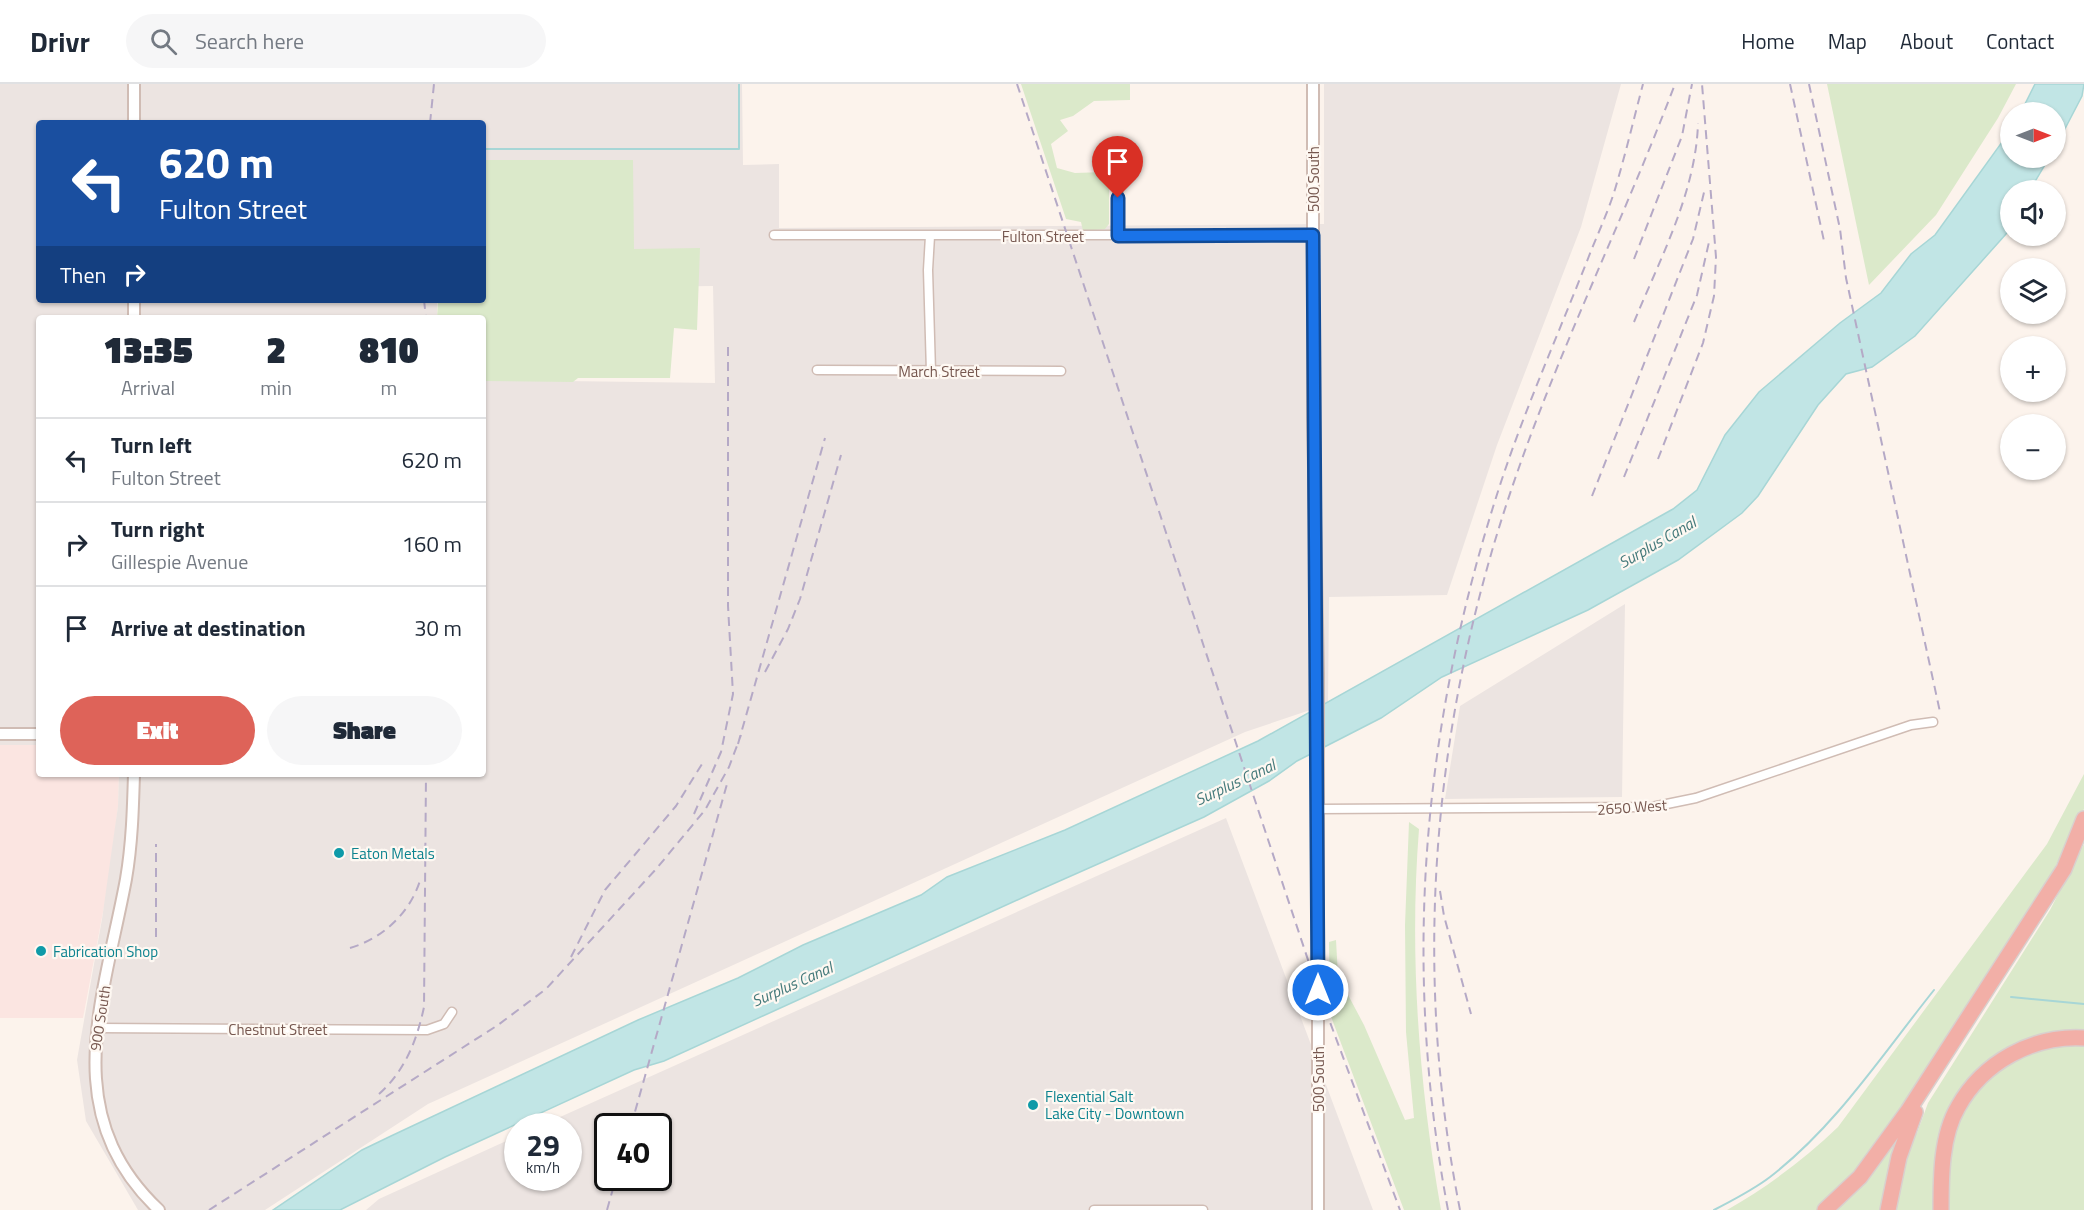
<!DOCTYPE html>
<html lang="en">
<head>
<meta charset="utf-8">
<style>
  body { margin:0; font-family:"Titillium Web",sans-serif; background:#f6f6f7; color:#1f2937; height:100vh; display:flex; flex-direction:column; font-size:22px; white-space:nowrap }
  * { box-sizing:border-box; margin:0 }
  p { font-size:20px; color:#747a83 }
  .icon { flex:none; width:33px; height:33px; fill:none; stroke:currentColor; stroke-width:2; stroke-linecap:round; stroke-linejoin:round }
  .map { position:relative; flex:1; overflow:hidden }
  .sheet { position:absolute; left:36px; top:231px; width:450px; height:462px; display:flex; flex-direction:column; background:#fff; border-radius:6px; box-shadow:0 2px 4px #0004 }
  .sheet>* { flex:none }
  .guide { position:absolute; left:36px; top:36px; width:450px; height:183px; border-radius:6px; box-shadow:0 2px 4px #0004; background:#1a4fa0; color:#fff; overflow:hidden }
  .needle { width:39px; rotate:90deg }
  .buttons { position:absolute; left:2000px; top:18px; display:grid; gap:12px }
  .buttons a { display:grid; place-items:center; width:66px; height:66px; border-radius:50%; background:#fff; box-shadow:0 2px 4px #0004; font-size:30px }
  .speed { position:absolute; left:504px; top:1029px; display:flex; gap:12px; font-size:30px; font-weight:700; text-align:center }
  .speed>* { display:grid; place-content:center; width:78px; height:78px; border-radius:50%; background:#fff; box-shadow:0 2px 4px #0004; line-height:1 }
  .speed small { font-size:15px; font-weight:400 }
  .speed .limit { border:3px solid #111; border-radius:9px; background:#fff; color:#111 }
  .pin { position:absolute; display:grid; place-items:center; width:51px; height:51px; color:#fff; margin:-62px -26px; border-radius:50% 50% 50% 0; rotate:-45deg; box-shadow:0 0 6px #0007 }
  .pin .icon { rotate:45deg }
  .me { position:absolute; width:66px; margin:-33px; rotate:0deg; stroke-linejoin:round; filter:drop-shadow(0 0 4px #0008) }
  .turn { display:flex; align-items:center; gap:21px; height:126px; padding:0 24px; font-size:27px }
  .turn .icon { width:78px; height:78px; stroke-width:2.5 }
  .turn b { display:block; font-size:42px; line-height:51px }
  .then { display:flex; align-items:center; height:57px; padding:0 24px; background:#0003; gap:12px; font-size:22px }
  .eta { display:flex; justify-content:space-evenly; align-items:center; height:102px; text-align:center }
  .eta b { font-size:36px; font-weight:800; line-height:42px }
  .primary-button { display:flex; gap:12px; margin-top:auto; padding:12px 24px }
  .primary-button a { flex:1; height:69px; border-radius:36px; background:#de6359; color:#fff; font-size:24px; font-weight:800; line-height:69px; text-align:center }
  .primary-button a+a { background:#f6f6f7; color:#1f2937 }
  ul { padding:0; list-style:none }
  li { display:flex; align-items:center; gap:18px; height:84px; padding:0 24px; border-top:2px solid #e0e1e3 }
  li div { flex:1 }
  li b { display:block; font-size:22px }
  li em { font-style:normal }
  header { display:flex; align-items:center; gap:36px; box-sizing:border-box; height:84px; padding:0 30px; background:#fff; border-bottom:2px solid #e0e1e3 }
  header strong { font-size:28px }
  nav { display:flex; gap:33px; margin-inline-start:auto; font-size:21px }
  .search { width:420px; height:54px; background:#f6f6f7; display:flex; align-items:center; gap:15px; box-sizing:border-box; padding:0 21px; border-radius:33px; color:#747a83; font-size:22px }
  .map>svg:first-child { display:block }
</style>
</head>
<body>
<header>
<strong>Drivr</strong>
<div class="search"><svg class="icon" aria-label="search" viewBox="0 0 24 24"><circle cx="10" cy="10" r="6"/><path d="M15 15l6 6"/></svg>Search here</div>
<nav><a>Home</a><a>Map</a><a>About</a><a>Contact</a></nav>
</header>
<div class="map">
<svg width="2084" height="1126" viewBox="0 0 2084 1126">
  <rect width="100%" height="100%" fill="#fcf3ec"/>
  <path fill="#fbe5e1" d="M0,661H39V690H119L118,722L109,796L83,934H0Z"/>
  <path fill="#ece4e1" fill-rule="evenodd" d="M0,0H742L743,81L779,80V144L1324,140V0H1621L1581,143L1497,361L1447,511L1329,513L1328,620L1245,648L428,1020L265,1126H138L86,1037L77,976L102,835L118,722L119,690H483V296L715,299L713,202L632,203L483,84V39H39V216H437V234H39V661H0Z
    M1625,520L1622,713L1445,715L1460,622Z
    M1226,734L1373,1126H366L379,1115L517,1052L518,1094H568V1042H540ZM608,1042H658V1094H608Z"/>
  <path fill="#dbe9ca" d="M1021,0H1130V16L1094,17L1073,32L1060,36L1068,47L1051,60L1057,84L1075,89L1104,88L1109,91V140L1105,145L1083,147L1081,138L1066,135Z
    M1827,0H2016L1998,34L1936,131L1869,201Z
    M483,76H633L634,165L700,164L697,246L674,244L670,294H578L573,298L483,297V234H437L438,216H483Z
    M2084,690V725L2049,795L1887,1049L1859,1085L1819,1126H1727C1767,1103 1805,1075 1838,1043L2047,760Z
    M1409,738L1419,745C1409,872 1419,1001 1441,1126H1404L1330,930L1329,858L1336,856L1338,892L1364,941L1405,1036L1414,1034L1406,948L1405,841Z
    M2084,760V948L2028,955L1988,976L1972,991L1961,1005L1937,1126H1892L1910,1058L1917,1049L1928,1019L2050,826Z
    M2084,957V1126H1946C1943,1065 1961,997 2020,969C2035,961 2067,960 2084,957Z
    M1890,1062L1896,1065L1883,1126H1835Z"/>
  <path fill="#c1e5e5" stroke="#a7d6d6" stroke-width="1.5" d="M2035,0H2084L2082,12L2055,64V28H2021Z
    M2010,47V74H2049L2030,106H2010V143L2006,150L1915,252L1872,283L1846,290L1818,321L1758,412L1742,429L1678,476L1588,526L1442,593L1381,634L1297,677L1269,697L1204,733L1037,807L664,977L634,986L445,1073L340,1126H273L362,1066L391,1052L638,936L738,894L803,861L921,811L947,793L1065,746L1258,657L1673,425L1697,406L1725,351L1759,308L1840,239L1881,209L1911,170L1935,151Z"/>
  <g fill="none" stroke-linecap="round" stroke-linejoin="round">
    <path stroke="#a7d6d6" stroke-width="2" d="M483,65H739V0
      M2011,913L2084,920
      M1714,1126C1733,1116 1753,1106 1770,1093C1836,1042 1882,971 1934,906"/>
    <g stroke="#d0bcb4" stroke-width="11">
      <path id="minor" d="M1118,95V152
        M774,151H1313
        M930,152L928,186L931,288
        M817,286L1061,287
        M1318,725L1652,723L1696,714L1911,641L1933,638
        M97,944L427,946L444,940L452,928
        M1094,1126H1203"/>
    </g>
    <g stroke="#d0bcb4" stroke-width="14">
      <path id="tertiary" d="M134,0V39
        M1313,0V333L1318,590V1126
        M134,216V234
        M0,650H39
        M134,690C133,725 132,760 126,795C104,914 56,1029 159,1126"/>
    </g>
    <g stroke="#d9d0ce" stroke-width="18">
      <path id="motorway" d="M1825,1126L1860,1093L1908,1027L2064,785L2084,735
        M1888,1126L1899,1073L1915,1028
        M1941,1126C1941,1093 1941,1052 1958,1023C1983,978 2033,951 2084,954"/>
    </g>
    <use href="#minor" stroke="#fff" stroke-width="8"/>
    <use href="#tertiary" stroke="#fff" stroke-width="10"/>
    <use href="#motorway" stroke="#f2afa7" stroke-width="15"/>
    <path stroke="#b5a9c6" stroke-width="2" stroke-dasharray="9 6" stroke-linecap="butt" d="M1017,0L1318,906L1400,1126
      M1790,0L1824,157
      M1809,0L1840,145L1846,194L1940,628
      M420,37V39
      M430,39L434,0
      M1634,175L1682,52L1692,0
      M424,216L426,234
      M1634,238C1660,175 1696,108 1698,39
      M1658,375L1703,259L1714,212L1716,173L1702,0
      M1624,393L1697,211L1709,158
      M1592,412L1693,155L1705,104
      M765,588L788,545L800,515L841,371
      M738,660L825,354
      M694,730L721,668L733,610L728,522V263
      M1440,807L1444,832L1471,930
      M156,853V760
      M350,864C384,854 412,827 421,793
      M571,873L605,806L676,722L702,680
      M379,1010C405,987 417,956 424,923L426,690
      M631,1042L727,700
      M209,1126L498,941L546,905L657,784L705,726L729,683L741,651
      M607,1126L616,1094
      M1448,1126C1401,877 1423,635 1502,395C1527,320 1560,246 1589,172C1598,149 1609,126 1616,102C1626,68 1634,34 1643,0
      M1460,1126C1411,878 1433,630 1516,392C1562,259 1625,132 1675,0"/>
  </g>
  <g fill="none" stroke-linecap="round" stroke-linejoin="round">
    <g stroke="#114b97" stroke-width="15">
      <path id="route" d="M1118,114V152L1313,151C1315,403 1318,655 1318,906"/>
    </g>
    <use href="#route" stroke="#1a73e8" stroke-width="10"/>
  </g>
  <g fill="#0f9aa8" stroke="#fef8f2" stroke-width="2">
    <circle cx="339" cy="769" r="6"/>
    <circle cx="41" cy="867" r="6"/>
    <circle cx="1033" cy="1021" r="6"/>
  </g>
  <g text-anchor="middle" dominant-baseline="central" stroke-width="4.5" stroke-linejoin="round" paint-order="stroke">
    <g font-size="15" fill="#76574f" stroke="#fef8f2">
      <text transform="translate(1313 95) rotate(-90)">500 South</text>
      <text x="1043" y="152">Fulton Street</text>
      <text x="939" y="287">March Street</text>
      <text transform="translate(1632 723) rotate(-4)">2650 West</text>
      <text transform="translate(100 934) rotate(-81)">900 South</text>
      <text x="278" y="945">Chestnut Street</text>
      <text transform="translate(1318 995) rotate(-90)">500 South</text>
    </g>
    <g font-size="15" fill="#0d838f" stroke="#fef8f2" text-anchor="start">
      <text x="351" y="769">Eaton Metals</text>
      <text x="53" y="867">Fabrication Shop</text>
      <text x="1045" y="1012">Flexential Salt<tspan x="1045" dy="17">Lake City - Downtown</tspan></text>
    </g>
    <g font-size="16" font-style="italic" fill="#43797a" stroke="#fef8f2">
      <text transform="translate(1657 458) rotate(-30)">Surplus Canal</text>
      <text transform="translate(1235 698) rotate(-25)">Surplus Canal</text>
      <text transform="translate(792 900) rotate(-24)">Surplus Canal</text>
    </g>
  </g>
</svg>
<div class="buttons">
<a><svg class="needle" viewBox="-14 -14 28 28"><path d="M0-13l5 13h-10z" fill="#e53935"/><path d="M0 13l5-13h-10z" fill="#747a83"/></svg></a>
<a><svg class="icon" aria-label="sound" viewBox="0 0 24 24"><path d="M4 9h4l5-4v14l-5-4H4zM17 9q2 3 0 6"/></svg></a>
<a><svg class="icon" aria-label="layers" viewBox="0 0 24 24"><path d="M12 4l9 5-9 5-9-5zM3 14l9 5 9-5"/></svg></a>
<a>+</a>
<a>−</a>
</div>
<div class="speed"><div>29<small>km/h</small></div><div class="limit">40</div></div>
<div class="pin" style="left:1118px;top:114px;background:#d93025"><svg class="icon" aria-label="arrive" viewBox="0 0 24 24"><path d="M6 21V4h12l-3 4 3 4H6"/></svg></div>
<svg class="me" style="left:1318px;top:906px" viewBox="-20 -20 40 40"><circle r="17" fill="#1a73e8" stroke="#fff" stroke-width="3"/><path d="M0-11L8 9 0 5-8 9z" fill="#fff"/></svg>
<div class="guide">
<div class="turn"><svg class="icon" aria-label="left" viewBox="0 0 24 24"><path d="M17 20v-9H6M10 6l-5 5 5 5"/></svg><div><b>620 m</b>Fulton Street</div></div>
<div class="then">Then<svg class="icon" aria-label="right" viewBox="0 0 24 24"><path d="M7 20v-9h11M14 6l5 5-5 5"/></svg></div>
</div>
<section class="sheet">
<div class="eta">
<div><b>13:35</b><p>Arrival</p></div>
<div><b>2</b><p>min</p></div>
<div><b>810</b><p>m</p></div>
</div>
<ul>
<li><svg class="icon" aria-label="left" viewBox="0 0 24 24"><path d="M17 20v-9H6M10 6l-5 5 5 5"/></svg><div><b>Turn left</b><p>Fulton Street</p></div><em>620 m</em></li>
<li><svg class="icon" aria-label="right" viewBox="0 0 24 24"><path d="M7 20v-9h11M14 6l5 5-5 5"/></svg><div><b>Turn right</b><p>Gillespie Avenue</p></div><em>160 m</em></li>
<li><svg class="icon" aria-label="arrive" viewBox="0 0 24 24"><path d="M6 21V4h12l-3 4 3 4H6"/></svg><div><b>Arrive at destination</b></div><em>30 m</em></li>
</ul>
<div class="primary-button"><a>Exit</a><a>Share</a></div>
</section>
</div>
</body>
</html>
